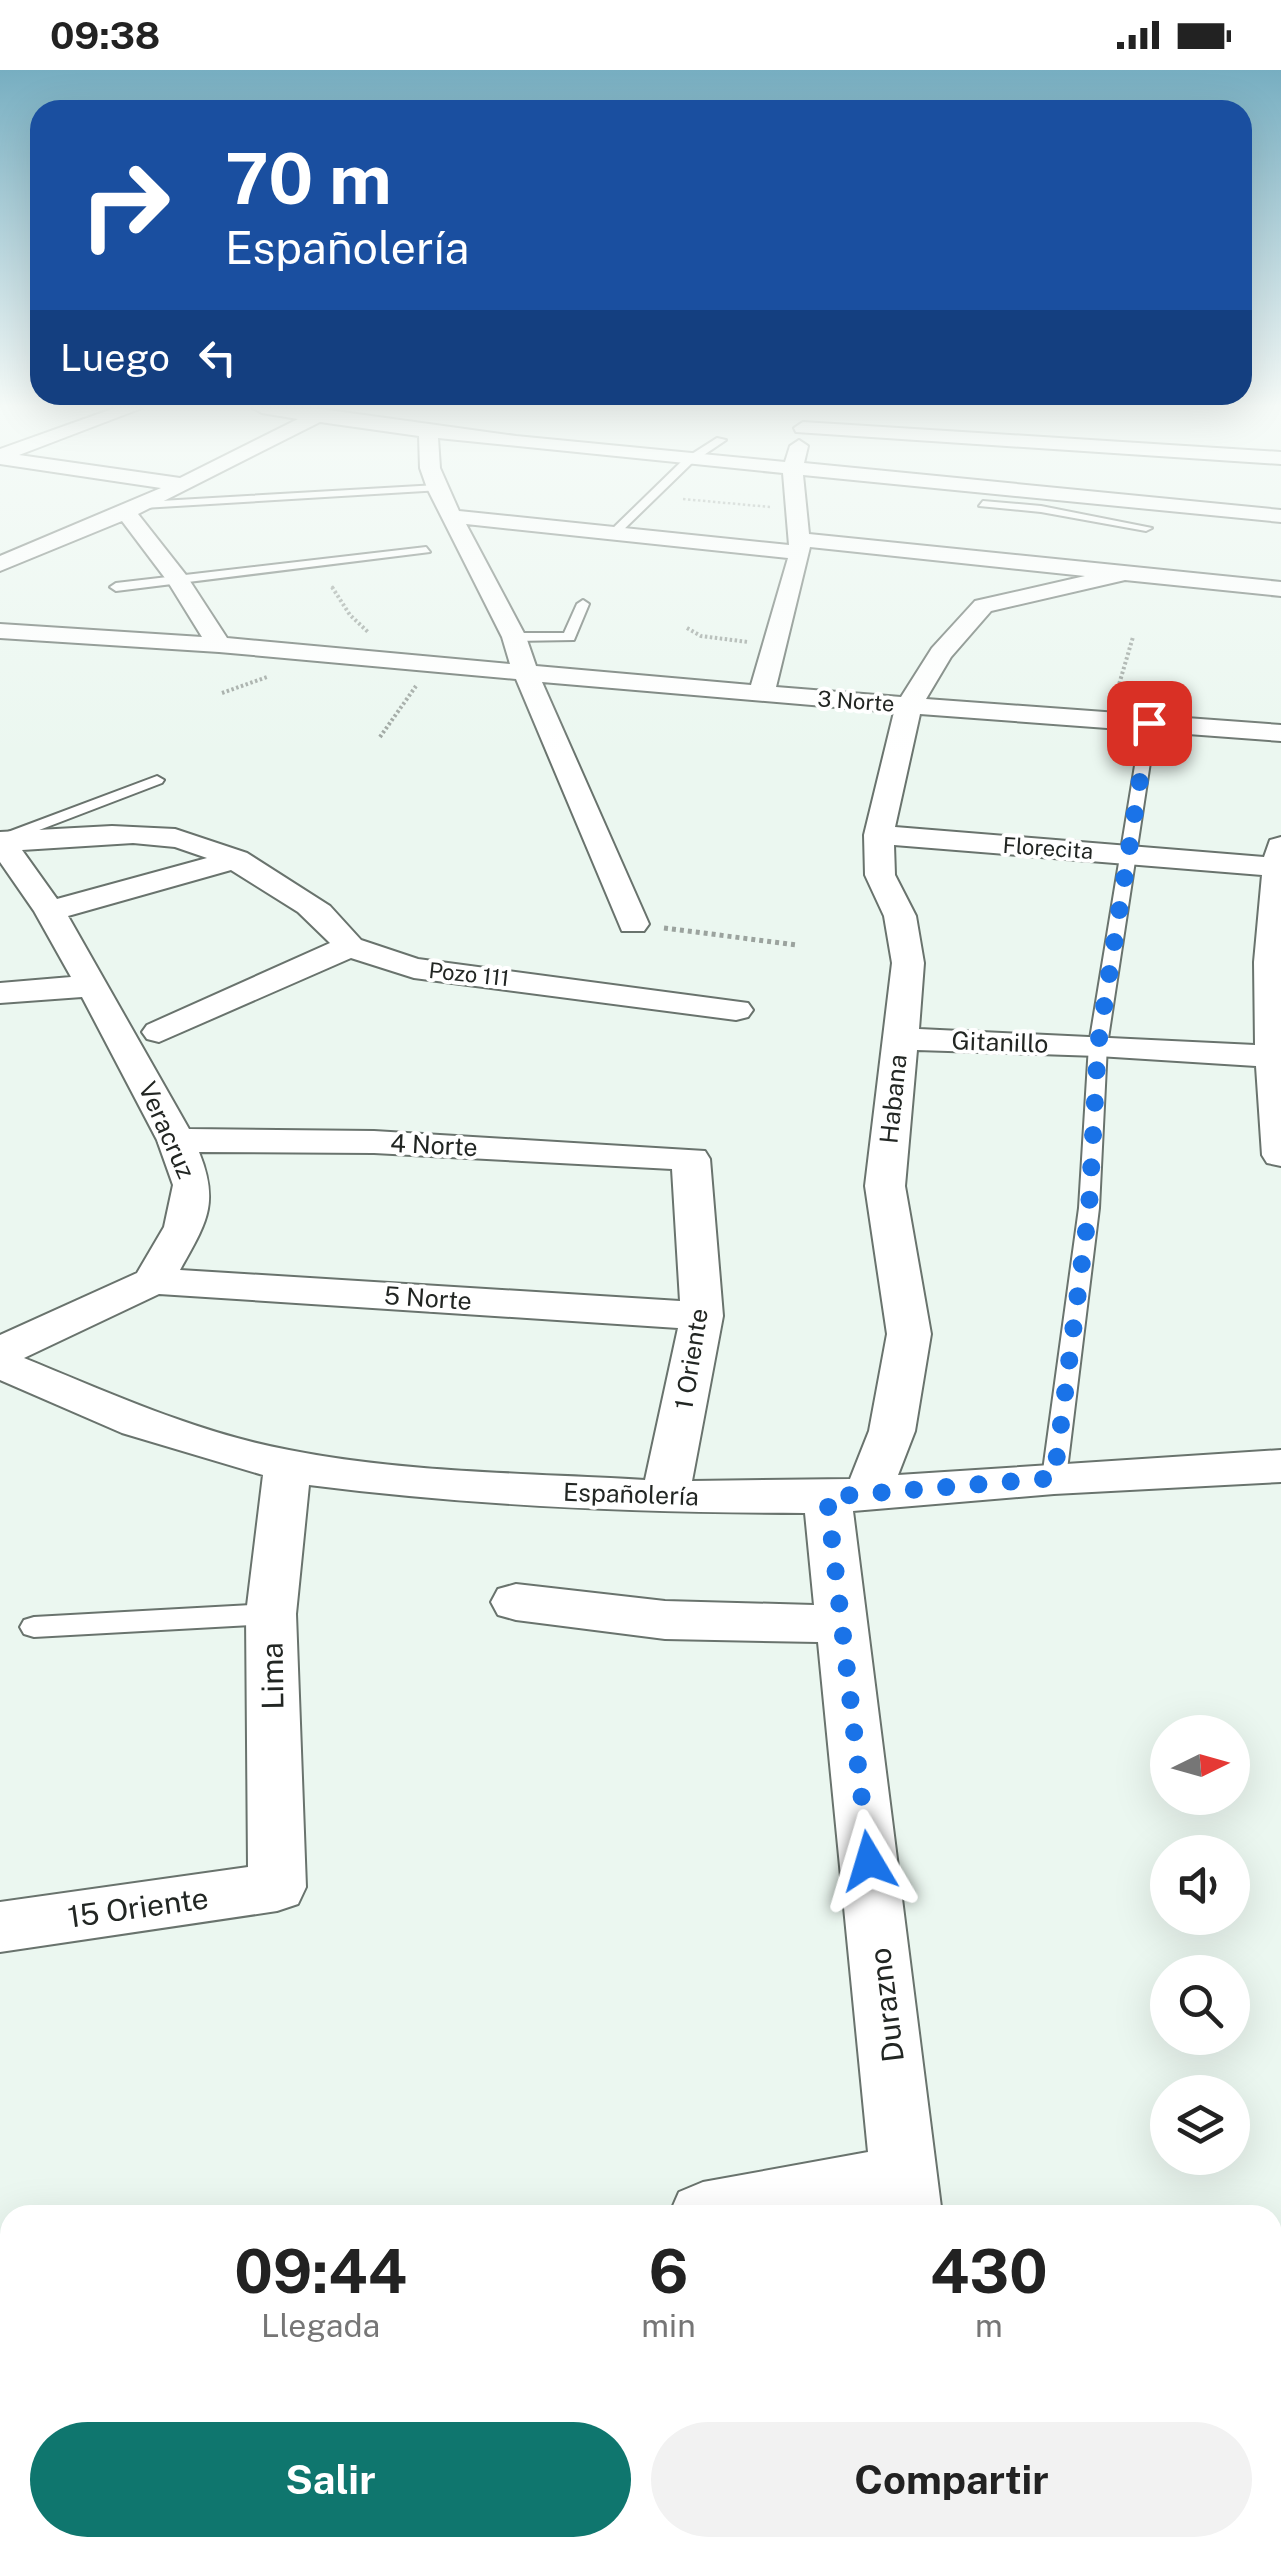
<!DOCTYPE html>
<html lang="es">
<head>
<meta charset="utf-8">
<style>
  body { margin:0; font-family:"Public Sans",sans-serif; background:#f2f2f2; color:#222; height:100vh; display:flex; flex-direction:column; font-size:38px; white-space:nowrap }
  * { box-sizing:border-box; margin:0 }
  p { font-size:32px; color:#767676 }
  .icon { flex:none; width:55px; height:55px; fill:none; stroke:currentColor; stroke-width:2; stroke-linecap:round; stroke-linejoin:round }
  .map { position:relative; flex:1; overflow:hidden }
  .panel { position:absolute; left:0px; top:2135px; width:1282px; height:352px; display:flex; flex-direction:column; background:#fff; border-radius:30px 30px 0 0; box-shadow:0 10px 40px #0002 }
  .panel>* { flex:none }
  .banner { position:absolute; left:30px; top:30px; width:1222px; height:305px; border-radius:30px; box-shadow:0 10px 40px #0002; background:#1a4fa0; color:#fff; overflow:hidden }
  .needle { width:65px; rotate:85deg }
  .fabs { position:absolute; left:1150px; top:1645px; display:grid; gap:20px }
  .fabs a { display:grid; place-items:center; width:100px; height:100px; border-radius:50%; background:#fff; box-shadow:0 10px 40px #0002; font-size:50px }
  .pin { position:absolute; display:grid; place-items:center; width:85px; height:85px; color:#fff; margin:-42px; border-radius:20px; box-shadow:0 5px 15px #0006 }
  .me { position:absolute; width:110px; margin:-55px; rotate:353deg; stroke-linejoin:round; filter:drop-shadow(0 0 8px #0008) }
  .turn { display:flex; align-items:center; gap:35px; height:210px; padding:0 30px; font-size:45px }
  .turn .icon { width:130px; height:130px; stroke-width:2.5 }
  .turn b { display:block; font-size:70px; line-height:85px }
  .then { display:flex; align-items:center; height:95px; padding:0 30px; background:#0003; gap:20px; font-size:38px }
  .eta { display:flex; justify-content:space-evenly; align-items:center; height:170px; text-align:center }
  .eta b { font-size:60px; font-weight:700; line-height:70px }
  .primary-button { display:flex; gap:20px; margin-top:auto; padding:20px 30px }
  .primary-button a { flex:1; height:115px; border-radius:60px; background:#0f766e; color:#fff; font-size:40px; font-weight:700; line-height:115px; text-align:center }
  .primary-button a+a { background:#f2f2f2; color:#222 }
  .status { display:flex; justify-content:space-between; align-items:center; height:70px; padding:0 50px; background:#fff; direction:ltr }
  .status svg { height:28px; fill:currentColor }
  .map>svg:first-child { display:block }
</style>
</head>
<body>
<div class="status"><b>09:38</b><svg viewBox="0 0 49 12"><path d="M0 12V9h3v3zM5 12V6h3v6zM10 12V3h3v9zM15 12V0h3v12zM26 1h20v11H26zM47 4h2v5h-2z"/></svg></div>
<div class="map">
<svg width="1281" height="2487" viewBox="0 0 1281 2487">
  <rect width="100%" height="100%" fill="#ebf7f0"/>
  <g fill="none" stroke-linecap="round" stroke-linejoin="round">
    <g stroke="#69736d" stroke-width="4">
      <path id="service" d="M717,368L726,370L692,393L618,465H610V461L684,389Z
        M437,415L441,420L143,438L138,435L143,432Z
        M983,431L1041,436L1152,458L1146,461L1041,442L979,436Z
        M426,477L430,482L116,521L110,517L116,513Z
        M583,530L589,534L574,570L514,571L508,567L514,563H564L577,534Z
        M1149,649L1156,653L1107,975L1099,1138L1066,1408L1063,1414H1045L1042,1408L1079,1138L1089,975L1142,653Z
        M157,706L164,710L162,713L0,775V765Z
        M271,1534L280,1537L284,1544L280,1551L271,1554L34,1567L24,1564L20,1557L24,1550L34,1547Z"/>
    </g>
    <g stroke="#69736d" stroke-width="4">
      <path id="minor" d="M115,338H142L19,385L180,408L298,349L262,343L253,338L321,339L516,366L785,392L790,376L799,370L808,376L804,393L1281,440V452L803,405L809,464L1281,512V526L1125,510L991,541L951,587L926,629L1281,655V671L920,644L895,757L1264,787L1270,770L1281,767V1096L1267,1093L1262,1085L1256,996L1098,986L917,980L905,1116L931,1264L915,1361L898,1405L1281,1380V1412L1054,1424L853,1441L942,2145H669L679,2122L703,2112L868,2082L818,1572L665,1569L516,1550L498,1545L491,1532L498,1519L516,1514L665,1531L814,1535L805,1443C639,1443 474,1436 309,1415L296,1544L306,1817L298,1834L277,1841L0,1882V1832L248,1797L246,1544L263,1405L122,1363L0,1310V1265L137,1203L164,1157L173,1115L157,1070L82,927L0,933V913L71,907L34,841L0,792V762L112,756L175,759L247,783L330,836L361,870L418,889L748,933L753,940L748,947L736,950L414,908L351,888L159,972L147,969L142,962L147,955L330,873L298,842L231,800L68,846L189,1059L374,1061L705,1081L710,1089L723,1246L692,1411L850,1409L869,1361L887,1264L865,1116L892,893L884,846L865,805L864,765L894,642L542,612L649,854L644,861H622L516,609L219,582L0,568V554L202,567L168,512L122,451L0,501V486L161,418L0,394V379ZM320,352L419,366L420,398L427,418L502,567L510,594L227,568L186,505L138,444ZM438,368L783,403L789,475L459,441L440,398ZM466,454L788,488L751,615L536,596L526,567ZM810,477L1085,506L975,531L932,578L901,627L776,617ZM133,773L175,777L207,788L57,829L22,780ZM894,775L1262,805L1254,892L1255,975L919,959L924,893L916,846L895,805ZM199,1082L374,1083L672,1099L680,1231L180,1200C206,1153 220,1134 199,1082ZM159,1224L678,1258L645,1410C527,1403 405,1403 289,1380C197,1363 110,1323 24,1288Z
        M803,352L1281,382V394L796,362L794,358Z
        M10,2270V2342L0,2345V2273Z
        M888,2478H964L965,2487H889Z"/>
    </g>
    <path stroke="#9ba39e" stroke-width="2.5" stroke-dasharray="2.5 2.5" stroke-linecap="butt" d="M683,429L770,437
      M332,516L334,519"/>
    <path stroke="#9ba39e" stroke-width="4" stroke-dasharray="2.5 2.5" stroke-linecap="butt" d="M332,517L350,545L368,562
      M687,558L701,566L748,572
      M222,623L267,607
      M1115,628L1133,567
      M380,667L416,616"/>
    <path stroke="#9ba39e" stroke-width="5" stroke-dasharray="4 4" stroke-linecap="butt" d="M664,858L797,875"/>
    <path stroke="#9ba39e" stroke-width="10" stroke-dasharray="8 8" stroke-linecap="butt" d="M636,2478V2487"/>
    <use href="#service" fill="#fff" fill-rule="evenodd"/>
    <use href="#minor" fill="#fff" fill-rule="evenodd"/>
  </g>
  <linearGradient id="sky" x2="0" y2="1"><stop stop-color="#77aec1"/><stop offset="0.49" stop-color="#f6fbf8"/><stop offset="1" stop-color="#f6fbf8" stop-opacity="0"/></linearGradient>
  <rect width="1281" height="686" fill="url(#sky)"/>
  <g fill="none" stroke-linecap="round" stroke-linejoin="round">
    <path stroke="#1a73e8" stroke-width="18" stroke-dasharray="0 32.4" d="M869,1791L827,1427L1054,1408L1089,1138L1098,975L1149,653"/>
  </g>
  <g text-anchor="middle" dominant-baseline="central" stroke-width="8" stroke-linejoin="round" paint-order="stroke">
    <g font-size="22" fill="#222623" stroke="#fff">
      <text transform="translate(856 631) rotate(4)">3 Norte</text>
      <text transform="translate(1048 778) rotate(4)">Florecita</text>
      <text transform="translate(469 904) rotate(6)">Pozo 111</text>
    </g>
    <g font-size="25" fill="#222623" stroke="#fff">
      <text transform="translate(1000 972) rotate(2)">Gitanillo</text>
      <text transform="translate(893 1029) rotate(-84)">Habana</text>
      <text transform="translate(167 1060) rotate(66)">Veracruz</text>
      <text transform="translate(434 1075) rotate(3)">4 Norte</text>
      <text transform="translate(428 1228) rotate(4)">5 Norte</text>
      <text transform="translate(691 1289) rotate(-81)">1 Oriente</text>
      <text transform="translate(631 1424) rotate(2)">Españolería</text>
    </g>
    <g font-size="30" fill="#222623" stroke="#fff">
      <text transform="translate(272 1606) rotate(-91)">Lima</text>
      <text transform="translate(138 1837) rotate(-8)">15 Oriente</text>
      <text transform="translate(886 1935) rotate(-97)">Durazno</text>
    </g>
  </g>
</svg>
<div class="fabs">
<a><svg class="needle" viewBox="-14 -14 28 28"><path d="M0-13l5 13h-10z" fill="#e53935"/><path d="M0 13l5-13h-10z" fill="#767676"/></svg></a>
<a><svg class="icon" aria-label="sound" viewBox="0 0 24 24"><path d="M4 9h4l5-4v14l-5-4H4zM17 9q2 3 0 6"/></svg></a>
<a><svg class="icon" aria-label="search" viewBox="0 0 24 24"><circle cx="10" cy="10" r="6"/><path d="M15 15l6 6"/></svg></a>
<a><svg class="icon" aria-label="layers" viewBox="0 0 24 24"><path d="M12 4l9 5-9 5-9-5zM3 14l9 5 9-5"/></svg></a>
</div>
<div class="pin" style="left:1149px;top:653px;background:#d93025"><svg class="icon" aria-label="arrive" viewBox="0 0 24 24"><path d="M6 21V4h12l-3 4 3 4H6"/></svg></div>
<svg class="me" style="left:869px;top:1791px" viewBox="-20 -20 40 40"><path d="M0-17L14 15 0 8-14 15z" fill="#1a73e8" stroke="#fff" stroke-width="4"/></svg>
<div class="banner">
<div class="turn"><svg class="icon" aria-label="right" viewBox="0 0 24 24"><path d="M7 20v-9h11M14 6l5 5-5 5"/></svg><div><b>70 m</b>Españolería</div></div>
<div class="then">Luego<svg class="icon" aria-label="left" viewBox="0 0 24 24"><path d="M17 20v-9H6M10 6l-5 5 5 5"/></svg></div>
</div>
<section class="panel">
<div class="eta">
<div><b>09:44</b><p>Llegada</p></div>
<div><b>6</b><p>min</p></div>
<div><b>430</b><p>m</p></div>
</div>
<div class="primary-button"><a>Salir</a><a>Compartir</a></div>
</section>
</div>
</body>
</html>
